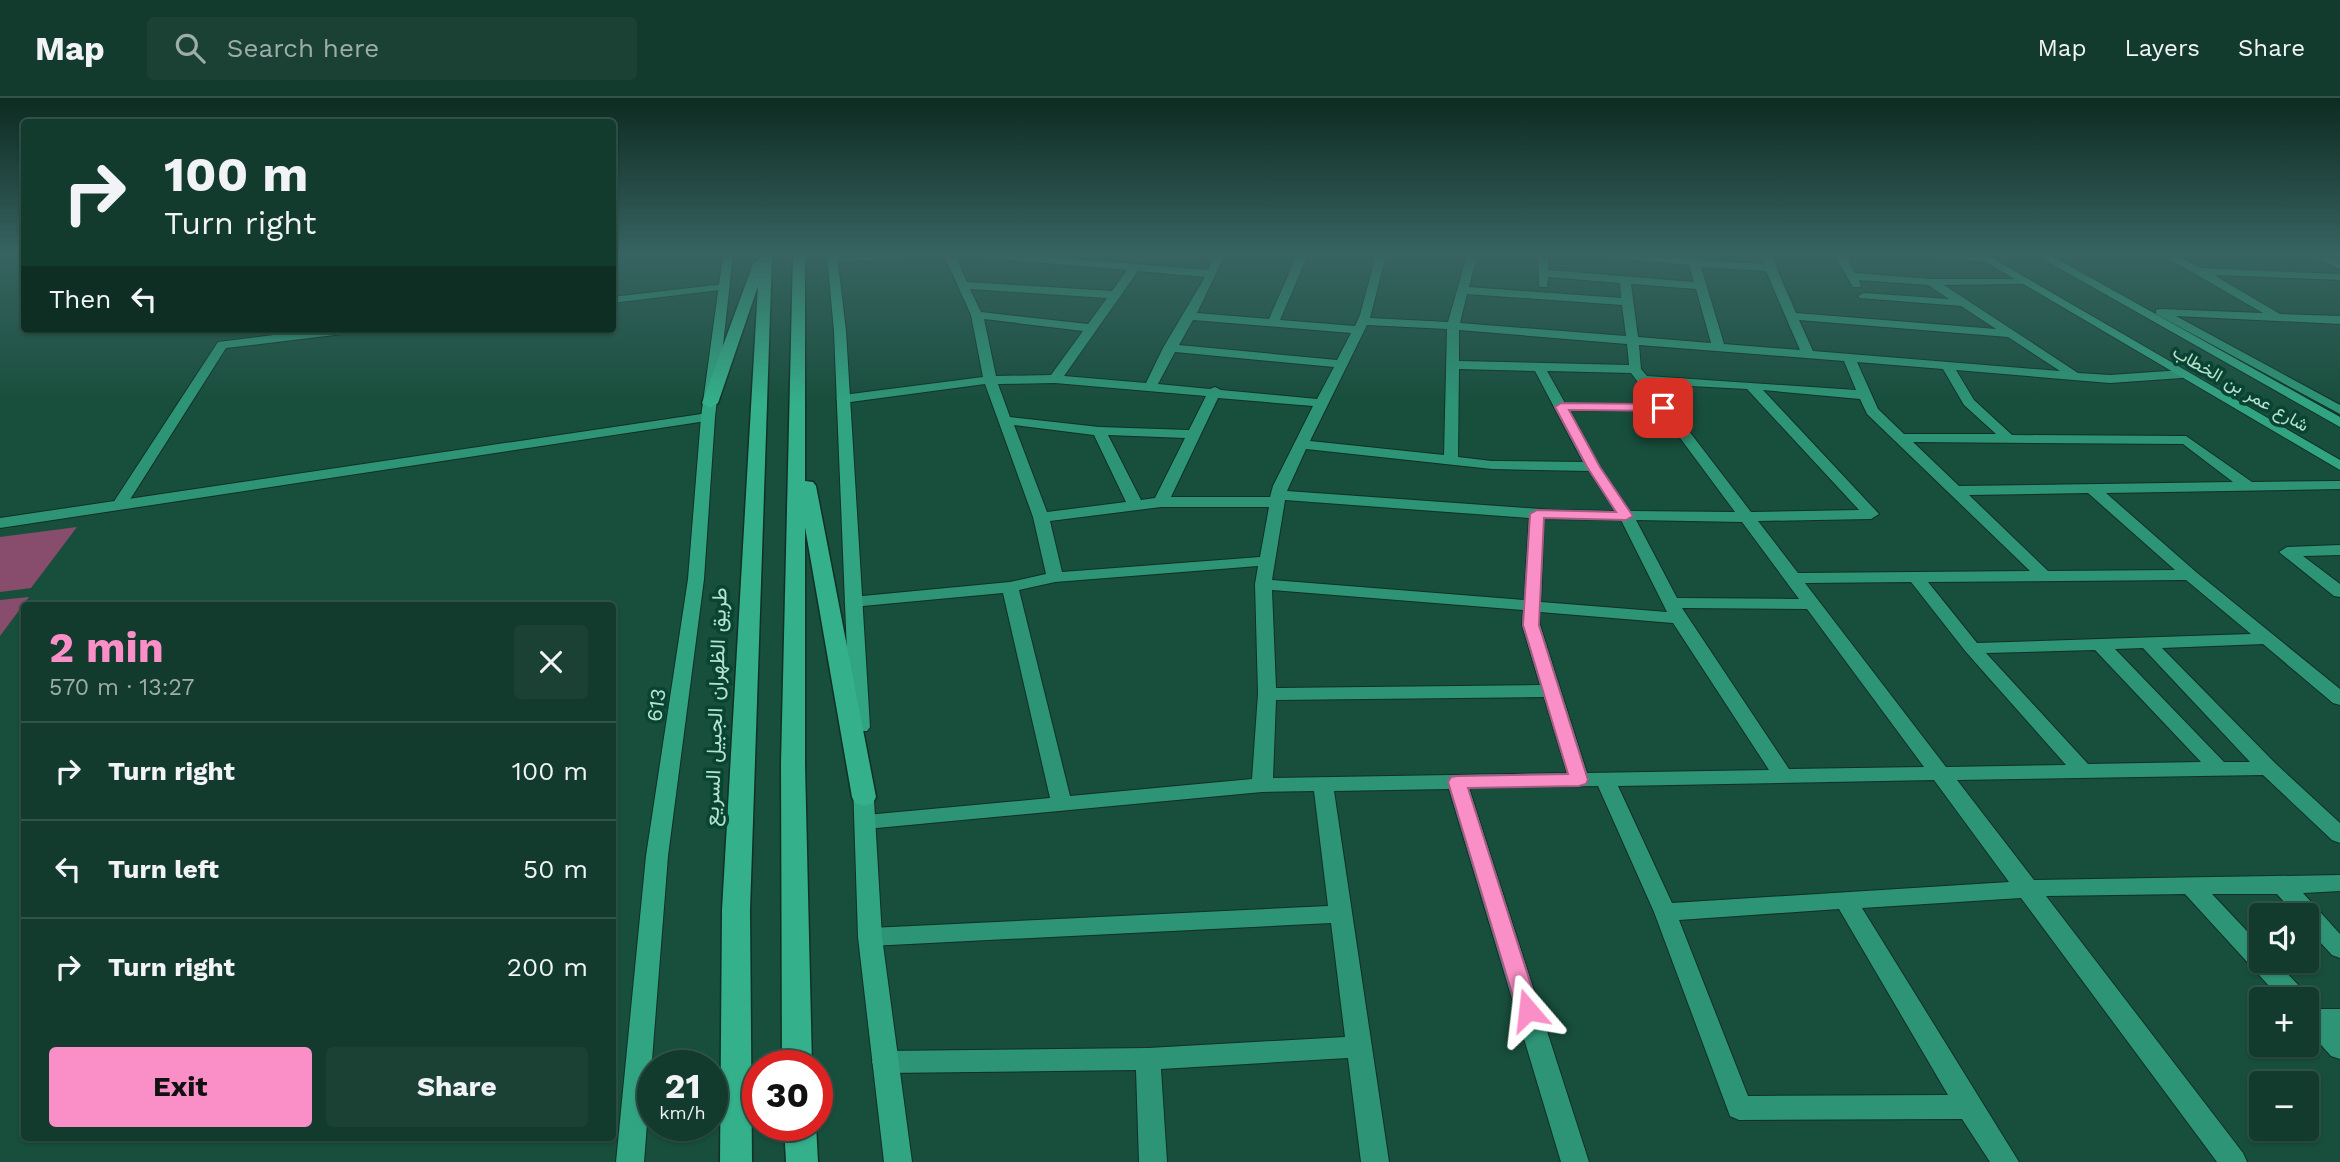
<!DOCTYPE html>
<html lang="en">
<head>
<meta charset="utf-8">
<style>
  body { margin:0; font-family:"Work Sans",Vazirmatn,sans-serif; background:#1b4135; color:#f1f3f6; height:100vh; display:flex; flex-direction:column; font-size:26px; white-space:nowrap }
  * { box-sizing:border-box; margin:0 }
  p { font-size:23px; color:#9cadaa }
  .icon { flex:none; width:38px; height:38px; fill:none; stroke:currentColor; stroke-width:2; stroke-linecap:round; stroke-linejoin:round }
  .map { position:relative; flex:1; overflow:hidden }
  .drawer { position:absolute; left:21px; top:504px; width:595px; height:539px; display:flex; flex-direction:column; background:#123a2d; border-radius:7px; box-shadow:0 2px 5px #0004,0 0 0 2px #315449 }
  .drawer>* { flex:none }
  .guide { position:absolute; left:21px; top:21px; width:595px; height:214px; border-radius:7px; box-shadow:0 2px 5px #0004,0 0 0 2px #315449; background:#123a2d; color:#f1f3f6; overflow:hidden }
  .buttons { position:absolute; left:2249px; top:805px; display:grid; gap:14px }
  .buttons a { display:grid; place-items:center; width:70px; height:70px; border-radius:7px; background:#123a2d; box-shadow:0 2px 5px #0004,0 0 0 2px #315449; font-size:35px }
  .speed { position:absolute; left:637px; top:952px; display:flex; gap:14px; font-size:35px; font-weight:700; text-align:center }
  .speed>* { display:grid; place-content:center; width:91px; height:91px; border-radius:50%; background:#123a2d; box-shadow:0 2px 5px #0004,0 0 0 2px #315449; line-height:1 }
  .speed small { font-size:18px; font-weight:400 }
  .speed .limit { border:10px solid #d22; background:#fff; color:#111 }
  .pin { position:absolute; display:grid; place-items:center; width:60px; height:60px; color:#fff; margin:-30px; border-radius:14px; box-shadow:0 4px 10px #0006 }
  .me { position:absolute; width:77px; margin:-38px; rotate:343deg; stroke-linejoin:round; filter:drop-shadow(0 0 5px #0008) }
  .turn { display:flex; align-items:center; gap:24px; height:147px; padding:0 28px; font-size:32px }
  .turn .icon { width:91px; height:91px; stroke-width:2.5 }
  .turn b { display:block; font-size:49px; line-height:60px }
  .then { display:flex; align-items:center; height:66px; padding:0 28px; background:#0003; gap:14px; font-size:26px }
  .round { display:grid; place-items:center; flex:none; width:74px; height:74px; border-radius:7px; background:#1b4135 }
  .summary { display:flex; align-items:center; justify-content:space-between; height:119px; padding:0 28px }
  h1 { font-size:42px; font-weight:700; line-height:52px; color:#fa8fc8 }
  .button { display:flex; gap:14px; margin-top:auto; padding:14px 28px }
  .button a { flex:1; height:80px; border-radius:7px; background:#fa8fc8; color:#111; font-size:28px; font-weight:700; line-height:80px; text-align:center }
  .button a+a { background:#1b4135; color:#f1f3f6 }
  ul { padding:0; list-style:none }
  li { display:flex; align-items:center; gap:21px; height:98px; padding:0 28px; border-top:2px solid #315449 }
  li div { flex:1 }
  li b { display:block; font-size:26px }
  li em { font-style:normal }
  header { display:flex; align-items:center; gap:42px; box-sizing:border-box; height:98px; padding:0 35px; background:#123a2d; border-bottom:2px solid #315449 }
  header strong { font-size:33px }
  nav { display:flex; gap:38px; margin-inline-start:auto; font-size:24px }
  .search { width:490px; height:63px; background:#1b4135; display:flex; align-items:center; gap:18px; box-sizing:border-box; padding:0 24px; border-radius:7px; color:#9cadaa; font-size:26px }
  .map>svg:first-child { display:block }
</style>
</head>
<body>
<header>
<strong>Map</strong>
<div class="search"><svg class="icon" aria-label="search" viewBox="0 0 24 24"><circle cx="10" cy="10" r="6"/><path d="M15 15l6 6"/></svg>Search here</div>
<nav><a>Map</a><a>Layers</a><a>Share</a></nav>
</header>
<div class="map">
<svg width="2340" height="1064" viewBox="0 0 2340 1064">
  <rect width="100%" height="100%" fill="#184e3c"/>
  <path fill="#1f5c49" d="M1080,157H1204L1199,167Z"/>
  <path fill="#884d6c" d="M77,429L31,490L0,494V439Z
    M29,499L0,538V502Z"/>
  <g fill="none" stroke-linecap="round" stroke-linejoin="round">
    <g stroke="#103025" stroke-width="2">
      <path id="street" d="M838,157H911L906,160L832,164L827,161Z
        M944,157H955L967,184L1112,193L1127,172L985,160L980,157H1029L1208,172L1214,157H1225L1197,215L1269,221L1297,157H1308L1280,222L1355,228L1360,217L1376,157H1386L1370,220L1448,224L1467,157H1477L1469,189L1621,200L1620,185L1548,179L1547,189H1539L1538,157H1548V172L1694,184L1689,167L1611,160L1606,157L1688,160L1687,157H1697L1699,162L1764,166L1760,157H1771L1796,215L1996,231L1961,208L1860,200L1858,198L1864,195L1949,201L1928,187L1859,182L1861,189H1853L1834,157H1845L1855,175L1931,181H2027V185L2023,186L1944,187L2078,275L2110,277L2182,272L2188,276L2182,280L2110,285L1956,272L1974,302L2012,337L2186,338L2252,384L2340,383V391L2106,395L2196,474L2340,591V607L2333,605L2263,546L2162,550L2275,665L2340,725V745L2332,742L2263,677L1957,682L2034,782L2340,777V793L2303,795L2340,836V860L2332,857L2306,829V817H2296L2277,796H2212L2261,848V863H2275L2305,894L2307,902L2320,911H2340V961L2331,958L2306,930V901H2281L2185,796L2046,798L2243,1055L2247,1064H2217L2021,800L1862,810L2019,1064H1990L1962,1021L1739,1022L1730,1018L1654,814L1598,688L1469,690L1589,1064H1561L1449,691L1334,693L1389,1064H1361L1348,960L1161,971L1167,1064H1139L1136,972L885,975L876,972L872,964L876,956L885,953L1148,950L1345,939L1331,825L870,848L862,845L858,839L862,833L870,830L1328,808L1314,693L1262,694L866,731L859,729L855,724L859,719L866,717L1050,700L1003,495L852,509L844,504L852,499L1010,484L1046,476L1033,419L985,286L843,305L836,301L843,297L983,279L971,217ZM1701,169L1766,173L1800,252L1724,246ZM1138,173L1205,179L1163,250L1146,285L1064,278ZM1631,186L1696,191L1711,245L1638,239ZM970,191L1107,200L1088,226L981,214ZM1467,196L1622,207L1626,238L1460,225ZM984,221L1083,233L1051,277L996,278ZM1193,222L1351,235L1337,262L1179,247ZM1799,222L2008,239L2060,273L1813,253ZM1367,227L1447,231L1444,357L1310,343ZM1459,232L1627,246L1629,267L1459,263ZM1639,247L1844,263L1856,292L1647,278L1641,271ZM1175,254L1334,269L1317,301L1221,292L1215,289L1210,291L1158,286ZM1857,264L1943,271L1964,307L1996,336H1904L1878,311ZM1459,271L1535,273L1583,364L1492,363L1458,359ZM1547,273L1631,275L1654,305H1565ZM1055,285L1206,298L1189,332L1099,329L1010,319L998,286ZM1653,286L1747,291L1859,412L1751,414ZM1763,292L1860,301L1867,316L2030,473L1798,475L1758,423L1871,421L1879,416ZM1218,300L1313,308L1273,388L1270,399H1171ZM1570,313H1660L1735,414L1630,413L1600,369ZM1014,327L1094,337L1126,404L1047,414ZM1108,337L1185,340L1155,400L1141,402ZM1913,344L2183,346L2233,384L1959,388ZM1306,351L1492,371L1589,373L1615,413L1554,412L1287,393ZM2088,395L2175,472L2048,473L1969,397ZM1285,402L1529,420L1524,502L1272,482ZM1161,409H1269L1260,459L1062,474L1050,423ZM1544,421L1621,422L1667,514L1541,504ZM1636,422L1742,424L1799,501L1677,500ZM1258,468L1255,486L1258,596L1252,681L1070,698L1019,492L1055,484ZM2186,482L2251,536L1977,545L1928,484ZM1911,484L1966,554L2066,667L1946,669L1805,485ZM1272,492L1523,512L1522,527L1540,587L1276,590ZM1682,510L1807,511L1924,669L1789,671ZM1540,514L1673,525L1769,672L1587,675L1540,527ZM2143,550L2250,664H2224L2115,551ZM2095,552L2201,664L2088,666L1986,555ZM1544,599L1567,675L1273,680L1276,602ZM1934,682L2009,784L1672,805L1618,688ZM1839,811L1948,997L1748,998L1679,822Z
        M1934,157H1986L1988,160L1983,163L1939,160Z
        M2162,157H2176L2201,170L2340,176V182L2214,177L2280,216L2340,218V226L2176,218L2340,307V316L2156,216V212L2160,211L2263,215Z
        M2311,157H2326L2340,164V171Z
        M724,186L728,187V191L612,205V199Z
        M322,231H357L351,235L226,250L124,411H114L111,408L218,244Z
        M2340,447V457L2303,458L2340,486V499L2334,498L2279,454L2287,449Z"/>
    </g>
    <g stroke="#103025" stroke-width="2">
      <path id="secondary" d="M708,315L713,316V322L0,430V420Z"/>
    </g>
    <g stroke="#103025" stroke-width="2">
      <path id="primary" d="M723,157H733L715,319L704,481L668,758L644,1064H616L646,758L688,481L701,319Z
        M827,157H837L846,233L870,629L867,633H853L850,629L834,233Z
        M1974,157H1987L2340,362V372Z
        M2036,157H2050L2340,319V329Z
        M863,678L870,680L873,685L882,839L912,1064H884L858,839L853,685L856,680Z"/>
    </g>
    <g stroke="#103025" stroke-width="3">
      <path id="highway" d="M760,157H772L750,812L752,1064H720L722,812L758,188L718,305L710,310L702,305L753,166L759,162Z
        M793,157H805V383L813,384L816,388L876,699L873,705L864,708L855,705L852,699L805,429V666L812,968H782L781,666Z
        M784,1027H816L818,1064H786Z"/>
    </g>
    <use href="#street" fill="#2d9575" fill-rule="evenodd"/>
    <use href="#secondary" fill="#2d9575" fill-rule="evenodd"/>
    <use href="#primary" fill="#31a582" fill-rule="evenodd"/>
    <use href="#highway" fill="#34b08a" fill-rule="evenodd"/>
  </g>
  <linearGradient id="sky" x2="0" y2="1"><stop stop-color="#0d2b21"/><stop offset="0.51" stop-color="#376361"/><stop offset="1" stop-color="#376361" stop-opacity="0"/></linearGradient>
  <rect width="2340" height="306" fill="url(#sky)"/>
  <path fill="#fa8fc8" stroke="#a25d82" stroke-width="2" d="M1561,305L1663,306L1669,310L1663,313L1569,312L1600,369L1633,418L1626,422L1544,420L1539,527L1588,682L1586,686L1579,688L1468,690L1539,912L1536,918L1528,921L1520,918L1517,912L1448,684L1451,679L1457,678L1568,676L1523,527L1530,416L1537,412L1616,414L1587,369L1555,309Z"/>
  <g text-anchor="middle" dominant-baseline="central" stroke-width="7" stroke-linejoin="round" paint-order="stroke">
    <g font-size="18" fill="#b5e2cf" stroke="#094332">
      <text transform="translate(2241 290) rotate(30)">شارع عمر بن الخطاب</text>
    </g>
    <g font-size="21" fill="#b5e2cf" stroke="#094332">
      <text transform="translate(656 607) rotate(-82)">613</text>
      <text transform="translate(715 609) rotate(-88)">طريق الظهران الجبيل السريع</text>
    </g>
  </g>
</svg>
<div class="buttons">
<a><svg class="icon" aria-label="sound" viewBox="0 0 24 24"><path d="M4 9h4l5-4v14l-5-4H4zM17 9q2 3 0 6"/></svg></a>
<a>+</a>
<a>−</a>
</div>
<div class="speed"><div>21<small>km/h</small></div><div class="limit">30</div></div>
<div class="pin" style="left:1663px;top:310px;background:#d93025"><svg class="icon" aria-label="arrive" viewBox="0 0 24 24"><path d="M6 21V4h12l-3 4 3 4H6"/></svg></div>
<svg class="me" style="left:1528px;top:912px" viewBox="-20 -20 40 40"><path d="M0-17L14 15 0 8-14 15z" fill="#fa8fc8" stroke="#fff" stroke-width="4"/></svg>
<div class="guide">
<div class="turn"><svg class="icon" aria-label="right" viewBox="0 0 24 24"><path d="M7 20v-9h11M14 6l5 5-5 5"/></svg><div><b>100 m</b>Turn right</div></div>
<div class="then">Then<svg class="icon" aria-label="left" viewBox="0 0 24 24"><path d="M17 20v-9H6M10 6l-5 5 5 5"/></svg></div>
</div>
<section class="drawer">
<div class="summary"><div><h1>2 min</h1><p>570 m · 13:27</p></div><a class="round"><svg class="icon" aria-label="close" viewBox="0 0 24 24"><path d="M6 6l12 12M18 6L6 18"/></svg></a></div>
<ul>
<li><svg class="icon" aria-label="right" viewBox="0 0 24 24"><path d="M7 20v-9h11M14 6l5 5-5 5"/></svg><div><b>Turn right</b></div><em>100 m</em></li>
<li><svg class="icon" aria-label="left" viewBox="0 0 24 24"><path d="M17 20v-9H6M10 6l-5 5 5 5"/></svg><div><b>Turn left</b></div><em>50 m</em></li>
<li><svg class="icon" aria-label="right" viewBox="0 0 24 24"><path d="M7 20v-9h11M14 6l5 5-5 5"/></svg><div><b>Turn right</b></div><em>200 m</em></li>
</ul>
<div class="button"><a>Exit</a><a>Share</a></div>
</section>
</div>
</body>
</html>
